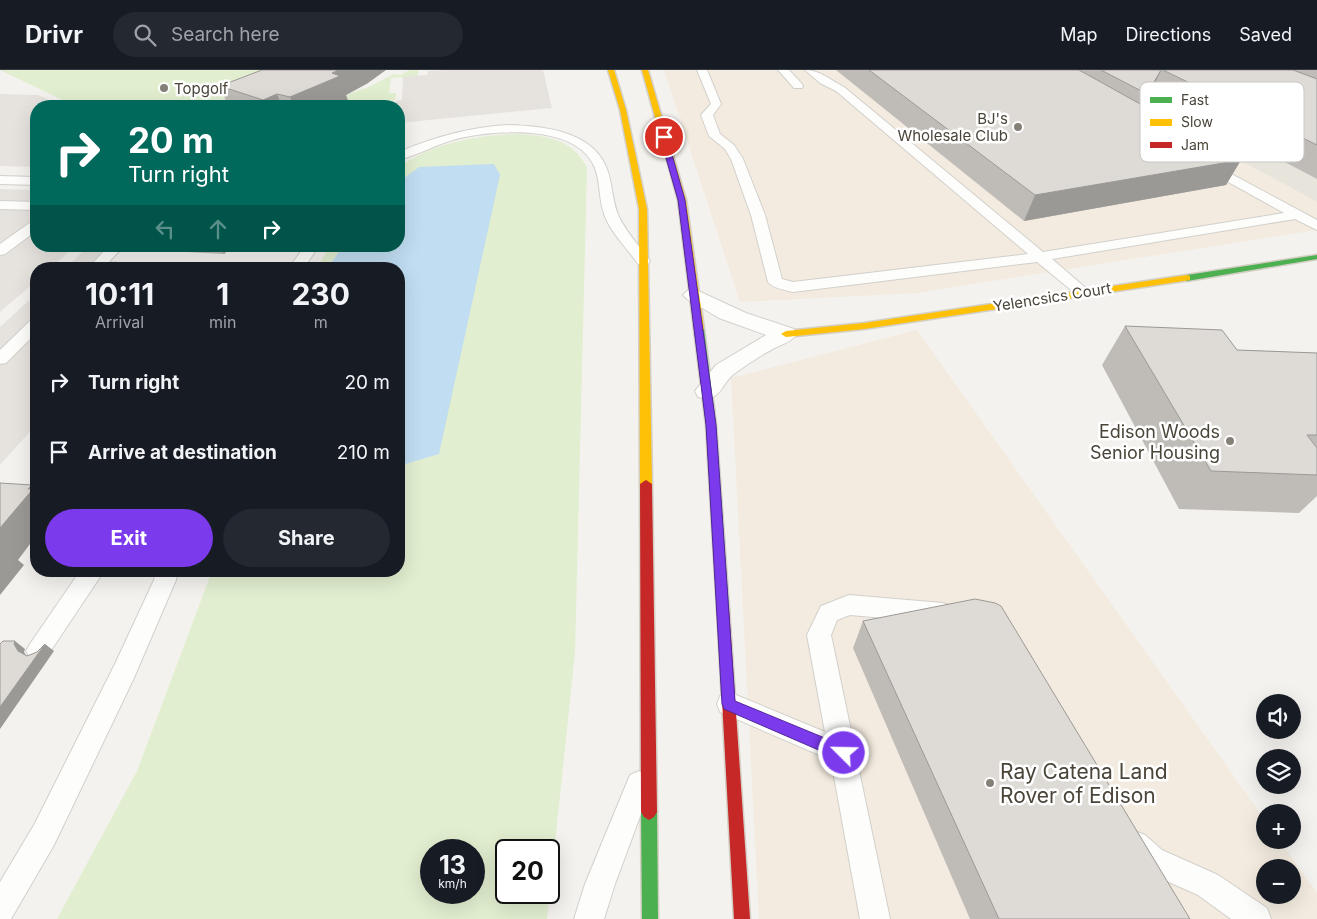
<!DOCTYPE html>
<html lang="en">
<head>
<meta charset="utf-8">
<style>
  body { margin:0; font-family:Inter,sans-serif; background:#242831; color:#f1f3f6; height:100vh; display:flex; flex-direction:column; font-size:19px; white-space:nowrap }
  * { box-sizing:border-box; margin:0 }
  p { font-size:16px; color:#9ea1a6 }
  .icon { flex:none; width:28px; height:28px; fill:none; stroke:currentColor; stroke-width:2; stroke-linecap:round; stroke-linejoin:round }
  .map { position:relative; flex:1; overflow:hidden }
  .side { position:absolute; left:30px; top:192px; width:375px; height:315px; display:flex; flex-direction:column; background:#171b24; border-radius:20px; box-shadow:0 5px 20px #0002 }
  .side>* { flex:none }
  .hud { position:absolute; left:30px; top:30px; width:375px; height:152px; border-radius:20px; box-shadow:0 5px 20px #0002; background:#00695c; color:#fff; overflow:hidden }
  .controls { position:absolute; left:1256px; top:624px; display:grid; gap:10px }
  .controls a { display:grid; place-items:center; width:45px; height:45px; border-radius:50%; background:#171b24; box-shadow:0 5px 20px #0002; font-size:25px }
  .speed { position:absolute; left:420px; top:769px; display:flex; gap:10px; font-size:25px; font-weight:700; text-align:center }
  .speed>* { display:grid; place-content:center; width:65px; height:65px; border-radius:50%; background:#171b24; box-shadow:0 5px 20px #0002; line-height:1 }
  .speed small { font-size:12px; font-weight:400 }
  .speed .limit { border:2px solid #111; border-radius:8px; background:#fff; color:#111 }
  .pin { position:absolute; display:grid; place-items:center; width:42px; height:42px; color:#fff; margin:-21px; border:2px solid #fff; border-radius:50%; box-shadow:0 1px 5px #0007 }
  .me { position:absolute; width:55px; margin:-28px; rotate:293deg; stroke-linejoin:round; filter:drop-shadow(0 0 4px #0008) }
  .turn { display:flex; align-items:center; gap:18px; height:105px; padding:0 15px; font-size:22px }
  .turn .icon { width:65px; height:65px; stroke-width:2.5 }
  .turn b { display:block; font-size:35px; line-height:42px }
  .lanes { display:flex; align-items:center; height:48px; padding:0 15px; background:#0003; justify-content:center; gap:25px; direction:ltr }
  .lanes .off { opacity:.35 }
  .eta { display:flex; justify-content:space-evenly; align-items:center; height:85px; text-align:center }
  .eta b { font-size:30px; font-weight:700; line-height:35px }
  .action { display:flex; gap:10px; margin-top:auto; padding:10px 15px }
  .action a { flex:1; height:58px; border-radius:30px; background:#7c3aed; color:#fff; font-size:20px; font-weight:700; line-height:58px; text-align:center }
  .action a+a { background:#242831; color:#f1f3f6 }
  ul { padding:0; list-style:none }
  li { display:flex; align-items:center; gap:15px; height:70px; padding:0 15px }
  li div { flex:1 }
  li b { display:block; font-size:19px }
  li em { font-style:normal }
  header { display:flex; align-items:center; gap:30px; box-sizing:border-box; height:70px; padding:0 25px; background:#171b24; border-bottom:1px solid #363941 }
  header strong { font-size:24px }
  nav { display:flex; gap:28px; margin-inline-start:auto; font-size:18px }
  .search { width:350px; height:45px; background:#242831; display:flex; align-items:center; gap:12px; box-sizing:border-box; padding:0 18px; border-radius:28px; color:#9ea1a6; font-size:19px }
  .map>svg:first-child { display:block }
</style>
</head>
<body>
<header>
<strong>Drivr</strong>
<div class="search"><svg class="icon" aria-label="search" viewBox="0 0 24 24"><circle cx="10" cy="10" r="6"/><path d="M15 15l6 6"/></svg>Search here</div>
<nav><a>Map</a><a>Directions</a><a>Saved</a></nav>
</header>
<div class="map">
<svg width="1317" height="849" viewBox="0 0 1317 849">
  <rect width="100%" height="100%" fill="#f4f2ee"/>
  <path fill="#e7e4dc" d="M1073,0H1317V132Z"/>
  <path fill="#f3ebdf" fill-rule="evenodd" d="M664,0H1073L1317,132V160L916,223L740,232Z
    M917,260L1265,750V770H1279L1317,823V849H759L731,308ZM1265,798H1292V825H1265Z"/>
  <path fill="#e1eecf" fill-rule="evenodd" d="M0,0H329L244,36H75Z
    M409,0H418V6L391,8L389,23H396L395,30C376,33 363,38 344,32L347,31L339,28L362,19H365L394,4L401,5Z
    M519,64C548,66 571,69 587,97L575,583L547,849H57L137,701L209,509L210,501H399V396L439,384L419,97L399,112V97C433,73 478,65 519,64ZM431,780H474V822H431ZM506,780H549V822H506Z
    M331,176H343L327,199H315Z"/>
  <path fill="#e6e3df" d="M445,0H543L552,38L399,53V36H373L402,30L403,7L427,5L428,1Z
    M0,24L38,25L63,36H36V97L0,96Z
    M0,119L36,120V176H75L50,199H36V211L0,242Z
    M89,176H117L104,189L163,199H64Z
    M36,224V355L0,395V257Z"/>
  <path fill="#c0ddf1" d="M494,94L500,105L439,384L399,396V199H327L343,176H399V112L419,97Z"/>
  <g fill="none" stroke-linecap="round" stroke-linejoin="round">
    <g stroke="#d2d0cb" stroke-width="2">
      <path id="lane" d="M697,0H707L721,34L713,45L720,64L734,75L743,89L765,145L782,209L793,212L1028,184L836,21L820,13L805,0C820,0 830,10 844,17L1043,182L1284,143L1203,98L1201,95L1203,92L1207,91L1317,150V160L1295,149L1052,189L1087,219L1090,222L1087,225H1077L1037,192L793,222C785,220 772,218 768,212L751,145L731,89L725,79L709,66L701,45L711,34Z
        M778,0H789L802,14L803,16L802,18H794Z
        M508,55C544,56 593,61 607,99C613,115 612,132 619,147C627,163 640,177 650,191L648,194H638C627,178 610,162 604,144C598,127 601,107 592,92C570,54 492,60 456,69C437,74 418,85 399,90V82C434,67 470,57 508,55Z
        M0,106L36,107V115L0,114Z
        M0,131L36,132V140L0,139Z
        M36,151V161L5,184L0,185V174L31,152Z
        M109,176H124L102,199H87Z
        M305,176H319L303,199H288Z
        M36,249V263L6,293L0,294V280L30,251Z
        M80,501H102V504L46,588L38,592L30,588L26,581L30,574Z
        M155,501H177L176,510L133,610L54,775L11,849H0V812L34,755L115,594L154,510Z
        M849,525L943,533L951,536L954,543L951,550L943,553L850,545L837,550L831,565L854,675L857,683L856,686L890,849H860L831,690L720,642L717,634L720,626L729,622L825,662L807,565L821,536Z
        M639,701L648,705L652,714L615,814L604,849H574L585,814L630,705Z
        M1135,761L1145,765L1162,780L1218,805L1267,838L1271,849H1231L1198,825L1142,800L1125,785L1121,775L1125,765Z"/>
    </g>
    <g stroke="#d2d0cb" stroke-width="2">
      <path id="street" d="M694,219L746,243L794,259L797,264C791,273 779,275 771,280C758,287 746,295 734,304C720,315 721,333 698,327L695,321L716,295L766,265L719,248L687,229L683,225L687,221Z"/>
    </g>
    <g stroke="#d3cfc5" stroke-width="3">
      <path id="fast" d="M1317,185V189L1187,211L1183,208L1187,205Z
        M699,256L704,259L716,355L729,539L728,543L723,544L718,543L717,539L706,355L694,259Z
        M649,734L654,737L657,742L658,849H642L641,742L644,737Z"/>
    </g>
    <g stroke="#d3cfc5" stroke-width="3">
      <path id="slow" d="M608,0H614L626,40L647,139L652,414L646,418L640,414L639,139L620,40Z
        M642,0H648L686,130L704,259L699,262L694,259L678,130Z
        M1187,205L1190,206V210L864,259L786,267L781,264L786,261L864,253Z"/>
    </g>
    <g stroke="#d3cfc5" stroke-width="3">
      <path id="jam" d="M646,410L652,414L657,742L654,747L649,750L644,747L641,742L640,414Z
        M723,534L728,535L729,539L750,849H734L717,539L718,535Z"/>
    </g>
    <path stroke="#d3d2cc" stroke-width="2" stroke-dasharray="1 1" stroke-linecap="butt" d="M337,36L343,33L348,35L345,36"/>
    <use href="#lane" fill="#fdfdfc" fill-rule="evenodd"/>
    <use href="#street" fill="#fdfdfc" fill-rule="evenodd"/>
    <use href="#fast" fill="#4caf50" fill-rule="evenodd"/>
    <use href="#slow" fill="#ffc107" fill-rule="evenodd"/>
    <use href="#jam" fill="#c62828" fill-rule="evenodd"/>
  </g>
  <path fill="#bfbcb8" d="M836,0H1317V109L1151,22L1143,35L1241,90L1226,115L1024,151Z
    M368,13L346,25L348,31L336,36H228L220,16Z
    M183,176H231L224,184L186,182Z
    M1125,256L1237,280L1317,283V426L1299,443L1179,439L1102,295Z
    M863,551L1190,849H970L853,578Z"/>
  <path fill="#9b9996" d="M338,0H386L368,13L346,25L348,31L336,36H293L290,27Z
    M1161,0L1151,22L1136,47L1147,24Z
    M277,24L282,36H265L263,30Z
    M1241,90L1226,115L1024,151L1035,125Z
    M220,176H231L224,184Z
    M32,415L36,420V466L18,490L24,495L0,525V458Z
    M15,571L25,579L24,582L28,589L18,581L14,574Z
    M45,574L54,581L0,659V637Z"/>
  <path fill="#dedbd6" stroke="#9b9996" d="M262,0H338L332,3L340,6L290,27L277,24L263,30L220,16Z
    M869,0H1079L1241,90L1035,125Z
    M1101,0H1161L1147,24Z
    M1163,0H1293L1317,9V75Z
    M1125,256L1222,260L1237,280L1317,283V365H1307L1317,378V405L1211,401Z
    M0,413L32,415L28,419H33L0,458Z
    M975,529L995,533L1001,536L1190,849H999L863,551Z
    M3,571H15L14,574L18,581L27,586L37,582L45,574L0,637V574Z"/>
  <path fill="#7c3aed" stroke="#51269a" d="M664,65L667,67L685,130L716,355L735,631L849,678L851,683L849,688L844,691L724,639L722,634L706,355L678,130L660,67Z"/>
  <g fill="#868178" stroke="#fff" stroke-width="2">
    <circle cx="164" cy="18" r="5"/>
    <circle cx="1018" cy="57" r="5"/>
    <circle cx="1230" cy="371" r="5"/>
    <circle cx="990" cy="713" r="5"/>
  </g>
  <g text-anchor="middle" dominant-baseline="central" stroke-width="5" stroke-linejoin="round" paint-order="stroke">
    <g font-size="15" fill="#4b4439" stroke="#fff" text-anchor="start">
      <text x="174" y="18">Topgolf</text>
      <text x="1008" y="48" text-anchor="end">BJ's<tspan x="1008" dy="17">Wholesale Club</tspan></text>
    </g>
    <g font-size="15" fill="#4b4439" stroke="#fff">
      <text transform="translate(1052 227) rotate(-9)">Yelencsics Court</text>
    </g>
    <g font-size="18" fill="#4b4439" stroke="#fff" text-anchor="end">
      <text x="1220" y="361">Edison Woods<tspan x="1220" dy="21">Senior Housing</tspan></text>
    </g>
    <g font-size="21" fill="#4b4439" stroke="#fff" text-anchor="start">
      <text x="1000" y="701">Ray Catena Land<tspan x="1000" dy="24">Rover of Edison</tspan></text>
    </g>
  </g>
  <rect x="1140" y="12" width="164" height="80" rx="8" fill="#fff" stroke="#c9c7c4" stroke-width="1"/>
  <rect x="1150" y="27" width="22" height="6" fill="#4caf50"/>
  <rect x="1150" y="49" width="22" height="7" fill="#ffc107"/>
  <rect x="1150" y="72" width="22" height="6" fill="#c62828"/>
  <g font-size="14" fill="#4b4439">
    <text x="1181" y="35">Fast</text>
    <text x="1181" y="57">Slow</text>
    <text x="1181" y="80">Jam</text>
  </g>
</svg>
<div class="controls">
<a><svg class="icon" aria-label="sound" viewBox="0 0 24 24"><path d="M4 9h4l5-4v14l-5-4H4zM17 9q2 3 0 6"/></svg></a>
<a><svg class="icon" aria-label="layers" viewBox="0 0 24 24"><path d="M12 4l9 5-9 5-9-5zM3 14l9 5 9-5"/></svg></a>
<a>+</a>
<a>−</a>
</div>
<div class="speed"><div>13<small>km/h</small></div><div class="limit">20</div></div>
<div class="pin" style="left:664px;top:67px;background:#d93025"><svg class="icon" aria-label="arrive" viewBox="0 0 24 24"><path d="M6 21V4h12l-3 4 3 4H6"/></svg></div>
<svg class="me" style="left:844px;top:683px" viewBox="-20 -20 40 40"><circle r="17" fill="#7c3aed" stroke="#fff" stroke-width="3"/><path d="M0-11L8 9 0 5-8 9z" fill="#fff"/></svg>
<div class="hud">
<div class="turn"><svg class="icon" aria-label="right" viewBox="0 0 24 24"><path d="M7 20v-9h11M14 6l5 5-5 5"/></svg><div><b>20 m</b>Turn right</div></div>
<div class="lanes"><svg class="icon off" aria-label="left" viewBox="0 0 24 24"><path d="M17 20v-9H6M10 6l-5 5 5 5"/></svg><svg class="icon off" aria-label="ahead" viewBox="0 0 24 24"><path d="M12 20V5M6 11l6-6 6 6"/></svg><svg class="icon" aria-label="right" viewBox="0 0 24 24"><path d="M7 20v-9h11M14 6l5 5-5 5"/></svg></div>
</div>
<section class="side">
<div class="eta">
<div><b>10:11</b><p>Arrival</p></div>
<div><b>1</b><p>min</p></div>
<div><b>230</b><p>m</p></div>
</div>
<ul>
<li><svg class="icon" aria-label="right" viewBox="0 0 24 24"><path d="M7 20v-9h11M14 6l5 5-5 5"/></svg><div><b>Turn right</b></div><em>20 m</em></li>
<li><svg class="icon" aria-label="arrive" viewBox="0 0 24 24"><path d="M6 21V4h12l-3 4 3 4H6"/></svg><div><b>Arrive at destination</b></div><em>210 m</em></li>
</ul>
<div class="action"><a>Exit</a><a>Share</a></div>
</section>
</div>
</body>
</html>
